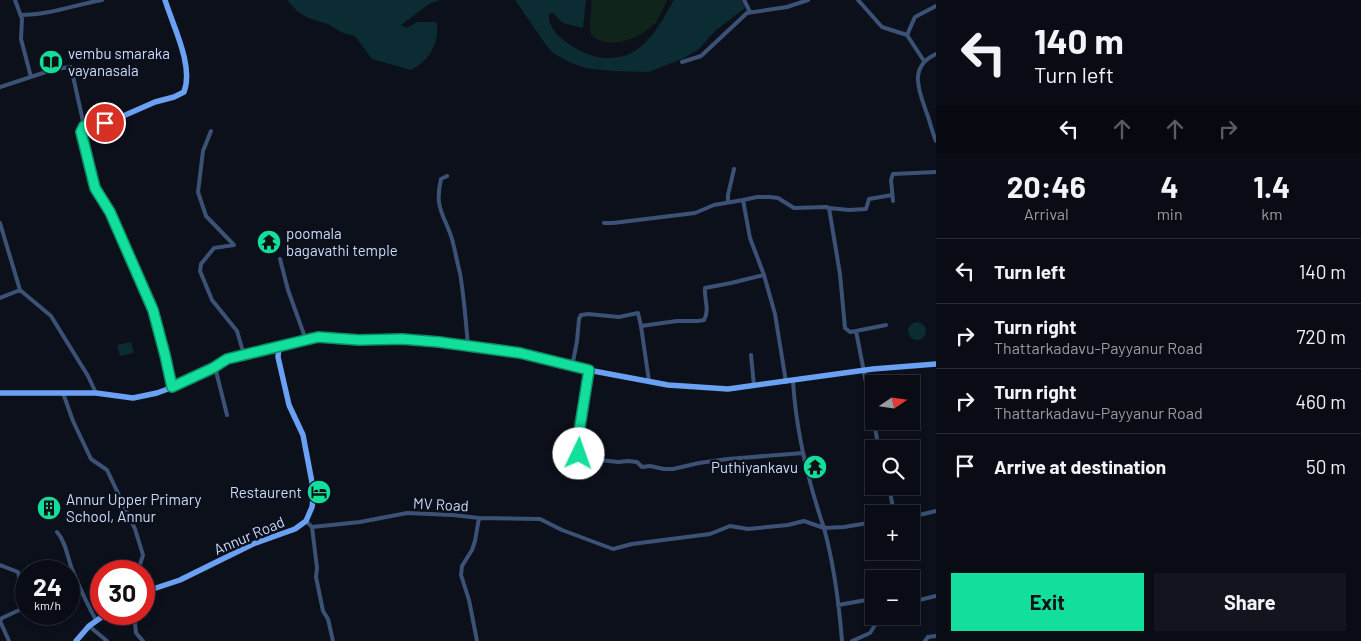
<!DOCTYPE html>
<html lang="en">
<head>
<meta charset="utf-8">
<style>
  body { margin:0; font-family:Barlow,sans-serif; background:#12151d; color:#f1f3f6; height:100vh; display:flex; flex-direction:column; font-size:19px; white-space:nowrap }
  * { box-sizing:border-box; margin:0 }
  p { font-size:16px; color:#999ba0 }
  .icon { flex:none; width:28px; height:28px; fill:none; stroke:currentColor; stroke-width:2; stroke-linecap:round; stroke-linejoin:round }
  .map { position:relative; flex:1; overflow:hidden }
  .drawer { display:flex; flex-direction:column; background:#090c14; width:425px }
  .drawer>* { flex:none }
  .guide { background:#090c14; color:#f1f3f6; overflow:hidden }
  .needle { width:32px; rotate:77deg }
  .fabs { position:absolute; left:865px; top:375px; display:grid; gap:10px }
  .fabs a { display:grid; place-items:center; width:55px; height:55px; border-radius:0px; background:#090c14; box-shadow:0 2px 8px #0003,0 0 0 1px #292c34; font-size:25px }
  .speed { position:absolute; left:15px; top:560px; display:flex; gap:10px; font-size:25px; font-weight:700; text-align:center }
  .speed>* { display:grid; place-content:center; width:65px; height:65px; border-radius:50%; background:#090c14; box-shadow:0 2px 8px #0003,0 0 0 1px #292c34; line-height:1 }
  .speed small { font-size:12px; font-weight:400 }
  .speed .limit { border:8px solid #d22; background:#fff; color:#111 }
  .pin { position:absolute; display:grid; place-items:center; width:42px; height:42px; color:#fff; margin:-21px; border:2px solid #fff; border-radius:50%; box-shadow:0 1px 5px #0007 }
  .me { position:absolute; width:55px; margin:-28px; rotate:3deg; stroke-linejoin:round; filter:drop-shadow(0 0 4px #0008) }
  .turn { display:flex; align-items:center; gap:18px; height:105px; padding:0 15px; font-size:22px }
  .turn .icon { width:65px; height:65px; stroke-width:2.5 }
  .turn b { display:block; font-size:35px; line-height:42px }
  .lanes { display:flex; align-items:center; height:48px; padding:0 15px; background:#0003; justify-content:center; gap:25px; direction:ltr }
  .lanes .off { opacity:.35 }
  .eta { display:flex; justify-content:space-evenly; align-items:center; height:85px; text-align:center }
  .eta b { font-size:30px; font-weight:700; line-height:35px }
  .action { display:flex; gap:10px; margin-top:auto; padding:10px 15px }
  .action a { flex:1; height:58px; border-radius:0px; background:#12df9c; color:#111; font-size:20px; font-weight:700; line-height:58px; text-align:center }
  .action a+a { background:#12151d; color:#f1f3f6 }
  ul { padding:0; list-style:none }
  li { display:flex; align-items:center; gap:15px; height:65px; padding:0 15px; border-top:1px solid #292c34 }
  li div { flex:1 }
  li b { display:block; font-size:19px }
  li em { font-style:normal }
  main { display:flex; flex:1; min-height:0 }
  .map>svg:first-child { display:block }
</style>
</head>
<body>
<main>
<div class="map">
<svg width="936" height="641" viewBox="0 0 936 641">
  <rect width="100%" height="100%" fill="#0c101b"/>
  <path fill="#10241b" d="M591,0H667C664,7 660,16 656,22C641,39 609,51 591,35C588,23 593,12 591,0Z"/>
  <path fill="#0c2c34" d="M287,0H440L429,4L401,25L407,28L417,22H435L437,24C439,44 429,61 411,70L372,59L355,36L343,33L328,24L308,18L297,11Z
    M515,0H586L583,28L563,23L553,13L549,14C546,35 580,53 597,57C607,59 622,58 631,53C651,43 663,19 674,0H741L745,8L715,31L698,50L682,59L648,72L613,71L585,68L569,62L553,53L546,45Z
    M908 331a9 9 0 1 1 18 0a9 9 0 1 1-18 0Z
    M131,342L134,353L120,356L117,345Z"/>
  <g fill="none" stroke-linecap="round" stroke-linejoin="round">
    <path stroke="#3b5276" stroke-width="4" d="M15,0L22,19L21,39L31,77
      M744,0L750,12
      M858,0L882,27L907,35
      M21,15C49,15 74,5 102,0
      M936,54C909,66 918,89 926,111C930,121 932,132 936,141
      M924,61L907,35L915,17L936,6
      M682,62L701,56L747,13L787,7L808,0
      M0,87L55,69L71,67L84,126
      M211,131L203,151L198,192L206,216L234,245L214,248L201,264L200,271L212,300L237,331L244,355
      M447,176L441,179C434,208 444,214 452,239C455,250 457,262 460,273C464,297 466,322 468,346
      M743,200L757,197H770L778,198L794,208L826,207L829,208L840,274L845,328L850,332L856,331
      M893,201L891,180L893,174L936,172
      M728,202V195L734,169
      M829,208L849,210L866,209L869,199L892,195
      M0,223L20,290L51,316L88,376L96,393
      M604,223H613L695,213L714,205L743,200L750,238L764,275L775,314L786,382
      M280,259L288,290L306,340
      M0,298L20,290
      M751,355L754,386
      M215,367L227,415
      M572,367L577,341L579,319L581,315L588,314L619,317L638,313L641,326
      M589,370L580,426L579,455L581,458L618,462L628,461L637,462L642,467L650,466L664,469H673L699,463L728,459L803,453
      M649,381L641,326L677,321H698L704,320C710,310 704,299 705,288L731,283L764,275
      M793,381C796,431 808,481 824,528L844,527L874,522
      M63,393L73,421L91,459L107,470L135,529L143,555L138,571
      M879,449L856,331L886,325
      M889,486L894,514
      M911,517L936,511
      M479,518L540,519L562,530L613,549L632,544L710,534L730,526L748,529L788,525L804,521L824,528C834,565 839,603 842,641
      M306,521L312,527L360,522L407,513L453,515L479,518L475,541L472,550L462,566L461,575L469,600L477,641
      M312,527L317,568L316,577L323,611L328,619L333,641
      M57,532C66,542 67,556 72,569C79,586 87,604 96,620
      M0,565L18,572L26,606
      M911,602L936,596
      M838,605L872,599
      M134,614L136,633L143,641
      M89,626L107,641
      M9,641L0,621L2,618L26,607
      M852,641L870,633L881,616
      M925,641L928,637L936,636"/>
    <path stroke="#6aa1f3" stroke-width="5.5" d="M165,0C173,26 194,66 184,92L174,97L155,102L114,120L84,126L81,131L95,188L110,212L153,310L165,355L172,387
      M0,393H96L133,398L157,393L184,383L213,368L227,359L318,337L359,340L402,339L439,341L520,353L572,367L668,385L728,389L873,369L936,364
      M144,592L180,580L253,544L295,529L306,521L312,507L314,493L303,435L289,405L278,357L279,347
      M76,641L89,626L106,614"/>
  </g>
  <g fill="none" stroke-linecap="round" stroke-linejoin="round">
    <g stroke="#0c9165" stroke-width="12">
      <path id="route" d="M105,123L84,126L81,132L95,188L110,212L153,310L165,355L172,387L213,368L227,359L318,337L359,340L402,339L439,342L520,353L589,370L580,426L579,454"/>
    </g>
    <use href="#route" stroke="#12df9c" stroke-width="9"/>
  </g>
  <defs>
    <g id="library-disc" transform="scale(1.25)"><circle r="9.5" fill="#12df9c" stroke="#0c101b"/><path d="M-6-4Q-3-5.5-.7-3.5V5Q-3 3-6 4ZM6-4Q3-5.5 .7-3.5V5Q3 3 6 4Z" fill="#111"/></g>
    <g id="temple-disc" transform="scale(1.25)"><circle r="9.5" fill="#12df9c" stroke="#0c101b"/><path d="M0-6L5-2H3V0L6.5 2.5H4V6H1.5V3h-3V6H-4V2.5H-6.5L-3 0V-2H-5Z" fill="#111"/></g>
    <g id="hotel-disc" transform="scale(1.25)"><circle r="9.5" fill="#12df9c" stroke="#0c101b"/><path d="M-6-4.5h1.5V1H6V5H4.5V3h-9V5H-6ZM-4 0a1.8 1.8 0 1 1 3.6 0ZM.5 0V-2.5h3Q6-2.5 6 0Z" fill="#111"/></g>
    <g id="building-disc" transform="scale(1.25)"><circle r="9.5" fill="#12df9c" stroke="#0c101b"/><path d="M-4-6H4V6H1V3H-1V6H-4ZM-2.5-4.3h1.7v1.8h-1.7ZM.8-4.3h1.7v1.8H.8ZM-2.5-1h1.7V.8h-1.7ZM.8-1h1.7V.8H.8Z" fill="#111"/></g>
  </defs>
  <g fill-rule="evenodd">
    <use href="#library-disc" x="51" y="62"/>
    <use href="#temple-disc" x="269" y="242"/>
    <use href="#temple-disc" x="815" y="467"/>
    <use href="#hotel-disc" x="319" y="492"/>
    <use href="#building-disc" x="49" y="508"/>
  </g>
  <g text-anchor="middle" dominant-baseline="central" stroke-width="5" stroke-linejoin="round" paint-order="stroke">
    <g font-size="15" fill="#cbdafb" stroke="#0c101b" text-anchor="start">
      <text x="68" y="53">vembu smaraka<tspan x="68" dy="17">vayanasala</tspan></text>
      <text x="286" y="233">poomala<tspan x="286" dy="17">bagavathi temple</tspan></text>
      <text x="798" y="467" text-anchor="end">Puthiyankavu</text>
      <text x="302" y="492" text-anchor="end">Restaurent</text>
      <text x="66" y="499">Annur Upper Primary<tspan x="66" dy="17">School, Annur</tspan></text>
    </g>
    <g font-size="15" fill="#cbdafb" stroke="#0c101b">
      <text transform="translate(441 504) rotate(3)">MV Road</text>
      <text transform="translate(249 535) rotate(-23)">Annur Road</text>
    </g>
  </g>
</svg>
<div class="fabs">
<a><svg class="needle" viewBox="-14 -14 28 28"><path d="M0-13l5 13h-10z" fill="#e53935"/><path d="M0 13l5-13h-10z" fill="#999ba0"/></svg></a>
<a><svg class="icon" aria-label="search" viewBox="0 0 24 24"><circle cx="10" cy="10" r="6"/><path d="M15 15l6 6"/></svg></a>
<a>+</a>
<a>−</a>
</div>
<div class="speed"><div>24<small>km/h</small></div><div class="limit">30</div></div>
<div class="pin" style="left:105px;top:123px;background:#d93025"><svg class="icon" aria-label="arrive" viewBox="0 0 24 24"><path d="M6 21V4h12l-3 4 3 4H6"/></svg></div>
<svg class="me" style="left:579px;top:454px" viewBox="-20 -20 40 40"><circle r="19" fill="#fff"/><path d="M0-13L10 11 0 6-10 11z" fill="#12df9c"/></svg>
</div>
<section class="drawer">
<div class="guide">
<div class="turn"><svg class="icon" aria-label="left" viewBox="0 0 24 24"><path d="M17 20v-9H6M10 6l-5 5 5 5"/></svg><div><b>140 m</b>Turn left</div></div>
<div class="lanes"><svg class="icon" aria-label="left" viewBox="0 0 24 24"><path d="M17 20v-9H6M10 6l-5 5 5 5"/></svg><svg class="icon off" aria-label="ahead" viewBox="0 0 24 24"><path d="M12 20V5M6 11l6-6 6 6"/></svg><svg class="icon off" aria-label="ahead" viewBox="0 0 24 24"><path d="M12 20V5M6 11l6-6 6 6"/></svg><svg class="icon off" aria-label="right" viewBox="0 0 24 24"><path d="M7 20v-9h11M14 6l5 5-5 5"/></svg></div>
</div>
<div class="eta">
<div><b>20:46</b><p>Arrival</p></div>
<div><b>4</b><p>min</p></div>
<div><b>1.4</b><p>km</p></div>
</div>
<ul>
<li><svg class="icon" aria-label="left" viewBox="0 0 24 24"><path d="M17 20v-9H6M10 6l-5 5 5 5"/></svg><div><b>Turn left</b></div><em>140 m</em></li>
<li><svg class="icon" aria-label="right" viewBox="0 0 24 24"><path d="M7 20v-9h11M14 6l5 5-5 5"/></svg><div><b>Turn right</b><p>Thattarkadavu-Payyanur Road</p></div><em>720 m</em></li>
<li><svg class="icon" aria-label="right" viewBox="0 0 24 24"><path d="M7 20v-9h11M14 6l5 5-5 5"/></svg><div><b>Turn right</b><p>Thattarkadavu-Payyanur Road</p></div><em>460 m</em></li>
<li><svg class="icon" aria-label="arrive" viewBox="0 0 24 24"><path d="M6 21V4h12l-3 4 3 4H6"/></svg><div><b>Arrive at destination</b></div><em>50 m</em></li>
</ul>
<div class="action"><a>Exit</a><a>Share</a></div>
</section>
</main>
</body>
</html>
